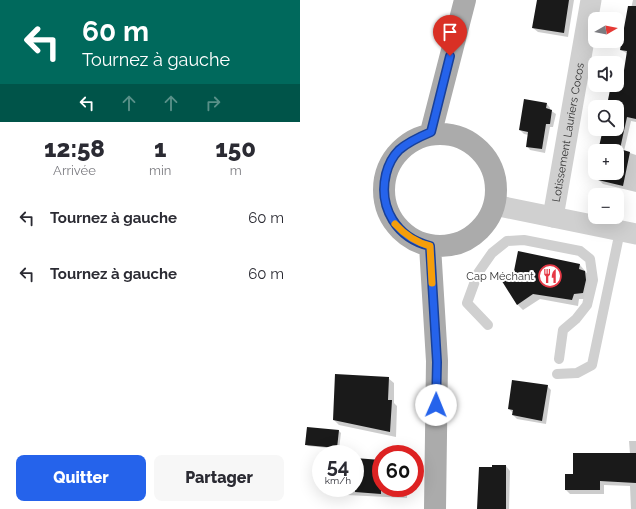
<!DOCTYPE html>
<html lang="fr">
<head>
<meta charset="utf-8">
<style>
  body { margin:0; font-family:Raleway,sans-serif; background:#f7f7f7; color:#2b2b33; height:100vh; display:flex; flex-direction:column; font-size:15px; white-space:nowrap }
  * { box-sizing:border-box; margin:0 }
  p { font-size:13px; color:#7c7c81 }
  .icon { flex:none; width:22px; height:22px; fill:none; stroke:currentColor; stroke-width:2; stroke-linecap:round; stroke-linejoin:round }
  .map { position:relative; flex:1; overflow:hidden }
  .drawer { display:flex; flex-direction:column; background:#fff; width:300px }
  .drawer>* { flex:none }
  .banner { background:#00695c; color:#fff; overflow:hidden }
  .needle { width:26px; rotate:81deg }
  .tools { position:absolute; left:288px; top:12px; display:grid; gap:8px }
  .tools a { display:grid; place-items:center; width:36px; height:36px; border-radius:8px; background:#fff; box-shadow:0 4px 16px #0002; font-size:20px }
  .speed { position:absolute; left:12px; top:445px; display:flex; gap:8px; font-size:20px; font-weight:700; text-align:center }
  .speed>* { display:grid; place-content:center; width:52px; height:52px; border-radius:50%; background:#fff; box-shadow:0 4px 16px #0002; line-height:1 }
  .speed small { font-size:10px; font-weight:400 }
  .speed .limit { border:6px solid #d22; background:#fff; color:#111 }
  .pin { position:absolute; display:grid; place-items:center; width:34px; height:34px; color:#fff; margin:-41px -17px; border-radius:50% 50% 50% 0; rotate:-45deg; box-shadow:0 0 4px #0007 }
  .pin .icon { rotate:45deg }
  .me { position:absolute; width:44px; margin:-22px; rotate:1deg; stroke-linejoin:round; filter:drop-shadow(0 0 3px #0008) }
  .turn { display:flex; align-items:center; gap:14px; height:84px; padding:0 16px; font-size:18px }
  .turn .icon { width:52px; height:52px; stroke-width:2.5 }
  .turn b { display:block; font-size:28px; line-height:34px }
  .lanes { display:flex; align-items:center; height:38px; padding:0 16px; background:#0003; justify-content:center; gap:20px; direction:ltr }
  .lanes .off { opacity:.35 }
  .eta { display:flex; justify-content:space-evenly; align-items:center; height:68px; text-align:center }
  .eta b { font-size:24px; font-weight:800; line-height:28px }
  .cta { display:flex; gap:8px; margin-top:auto; padding:8px 16px }
  .cta a { flex:1; height:46px; border-radius:8px; background:#2563eb; color:#fff; font-size:16px; font-weight:800; line-height:46px; text-align:center }
  .cta a+a { background:#f7f7f7; color:#2b2b33 }
  ul { padding:0; list-style:none }
  li { display:flex; align-items:center; gap:12px; height:56px; padding:0 16px }
  li div { flex:1 }
  li b { display:block; font-size:15px }
  li em { font-style:normal }
  main { display:flex; flex:1; min-height:0 }
  .map>svg:first-child { display:block }
</style>
</head>
<body>
<main>
<section class="drawer">
<div class="banner">
<div class="turn"><svg class="icon" aria-label="left" viewBox="0 0 24 24"><path d="M17 20v-9H6M10 6l-5 5 5 5"/></svg><div><b>60 m</b>Tournez à gauche</div></div>
<div class="lanes"><svg class="icon" aria-label="left" viewBox="0 0 24 24"><path d="M17 20v-9H6M10 6l-5 5 5 5"/></svg><svg class="icon off" aria-label="ahead" viewBox="0 0 24 24"><path d="M12 20V5M6 11l6-6 6 6"/></svg><svg class="icon off" aria-label="ahead" viewBox="0 0 24 24"><path d="M12 20V5M6 11l6-6 6 6"/></svg><svg class="icon off" aria-label="right" viewBox="0 0 24 24"><path d="M7 20v-9h11M14 6l5 5-5 5"/></svg></div>
</div>
<div class="eta">
<div><b>12:58</b><p>Arrivée</p></div>
<div><b>1</b><p>min</p></div>
<div><b>150</b><p>m</p></div>
</div>
<ul>
<li><svg class="icon" aria-label="left" viewBox="0 0 24 24"><path d="M17 20v-9H6M10 6l-5 5 5 5"/></svg><div><b>Tournez à gauche</b></div><em>60 m</em></li>
<li><svg class="icon" aria-label="left" viewBox="0 0 24 24"><path d="M17 20v-9H6M10 6l-5 5 5 5"/></svg><div><b>Tournez à gauche</b></div><em>60 m</em></li>
</ul>
<div class="cta"><a>Quitter</a><a>Partager</a></div>
</section>
<div class="map">
<svg width="336" height="509" viewBox="0 0 336 509">
  <rect width="100%" height="100%" fill="#fff"/>
  <path fill="#0003" d="M238,0H274L268,37L238,32L233,28Z
    M333,0H336V122L331,121L324,151L336,155V192L303,184L299,180L301,173H317V151H299L311,129H317V107H315L312,85H317V83L323,84L328,54L321,50Z
    M247,104L250,108V110L256,114L253,127H250L245,153L230,150L227,146L229,135L224,134L220,130Z
    M280,265L291,278L289,299H279L278,306L240,299L223,310L217,304L201,279Z
    M88,378L94,383V403L97,406L96,437L39,425L34,420Z
    M247,386L251,390L246,424L217,419L213,415V413L209,409Z
    M7,428L39,431L41,433L39,449L8,446L6,444Z
    M329,441H336V509H331L330,486L304,485V494H270L266,490L274,475L330,454Z
    M55,459L81,461V488H107V498L26,494L23,490V488H55Z
    M206,466L210,471L209,509H178Z"/>
  <path fill="#1a1a1a" d="M237,0H269L264,33L232,28Z
    M328,6H336V119L327,117L320,149L330,152L323,186L298,180L300,173H317V151H298L303,129H317V107H308V100L311,85H317V82L322,83L327,51L320,50Z
    M224,99L247,103L246,108L252,110L250,124H246L242,149L226,147L228,132L219,130Z
    M218,251L280,264L279,269L285,271L286,280L283,293L274,294L272,300L233,294L217,305L200,278L214,271Z
    M35,374L89,377L88,400H92L90,432L33,420Z
    M212,380L248,385L242,421L212,415L213,410L208,409Z
    M7,427L39,430L37,448L5,445Z
    M273,453H336V483L300,481V490H265V474H273Z
    M55,458L81,460V494L55,492Z
    M192,465H206V509H177L179,467H192Z"/>
  <g fill="none" stroke-linecap="round" stroke-linejoin="round">
    <path stroke="#d0d0d0" stroke-width="10" d="M188,325L167,303L178,273L192,253L207,241L224,240L280,251L290,259L293,280L287,305L276,319L263,330L259,359
      M257,374L277,373L292,365L320,231"/>
    <g stroke="#d0d0d0" stroke-width="21">
      <path d="M194,205L336,234"/>
      <path id="s1" d="M253,217L291,0"/>
    </g>
    <path stroke="#ababab" stroke-width="22" d="M131,132L165,0
      M84 190a56 56 0 1 1 112 0a56 56 0 1 1-112 0Z
      M130,246L137,361L135,509"/>
  </g>
  <g fill="none" stroke-linecap="round" stroke-linejoin="round">
    <g stroke="#184099" stroke-width="10">
      <path id="route" d="M136,405L137,362L130,246C97,238 78,208 86,174C88,166 93,156 99,150C108,142 119,137 131,132L150,56"/>
    </g>
    <use href="#route" stroke="#2563eb" stroke-width="7"/>
    <path stroke="#f59e0b" stroke-width="7" d="M95,224C105,235 115,242 130,246L132,283"/>
  </g>
  <defs>
    <g id="restaurant-ring" transform="scale(1.15)"><circle r="9.5" fill="#fff" stroke="#e63946" stroke-width="1.5"/><path d="M-5-6h1v4h1v-4h1v4h1v-4h1v5L-1.5 .5V6h-2V.5L-5-1ZM5-6V6H3V1.5H1.5Q1.5-4 5-6Z" fill="#e63946"/></g>
  </defs>
  <g fill-rule="evenodd">
    <use href="#restaurant-ring" x="250" y="276"/>
  </g>
  <g text-anchor="middle" dominant-baseline="central" stroke-width="4" stroke-linejoin="round" paint-order="stroke">
    <g font-size="11" fill="#333" stroke="#fff">
      <text stroke="none"><textPath href="#s1" startOffset="86">Lotissement Lauriers Cocos</textPath></text>
    </g>
    <g font-size="11" fill="#333" stroke="#fff" text-anchor="end">
      <text x="234" y="276">Cap Méchant</text>
    </g>
  </g>
</svg>
<div class="tools">
<a><svg class="needle" viewBox="-14 -14 28 28"><path d="M0-13l5 13h-10z" fill="#e53935"/><path d="M0 13l5-13h-10z" fill="#7c7c81"/></svg></a>
<a><svg class="icon" aria-label="sound" viewBox="0 0 24 24"><path d="M4 9h4l5-4v14l-5-4H4zM17 9q2 3 0 6"/></svg></a>
<a><svg class="icon" aria-label="search" viewBox="0 0 24 24"><circle cx="10" cy="10" r="6"/><path d="M15 15l6 6"/></svg></a>
<a>+</a>
<a>−</a>
</div>
<div class="speed"><div>54<small>km/h</small></div><div class="limit">60</div></div>
<div class="pin" style="left:150px;top:56px;background:#d93025"><svg class="icon" aria-label="arrive" viewBox="0 0 24 24"><path d="M6 21V4h12l-3 4 3 4H6"/></svg></div>
<svg class="me" style="left:136px;top:405px" viewBox="-20 -20 40 40"><circle r="19" fill="#fff"/><path d="M0-13L10 11 0 6-10 11z" fill="#2563eb"/></svg>
</div>
</main>
</body>
</html>
